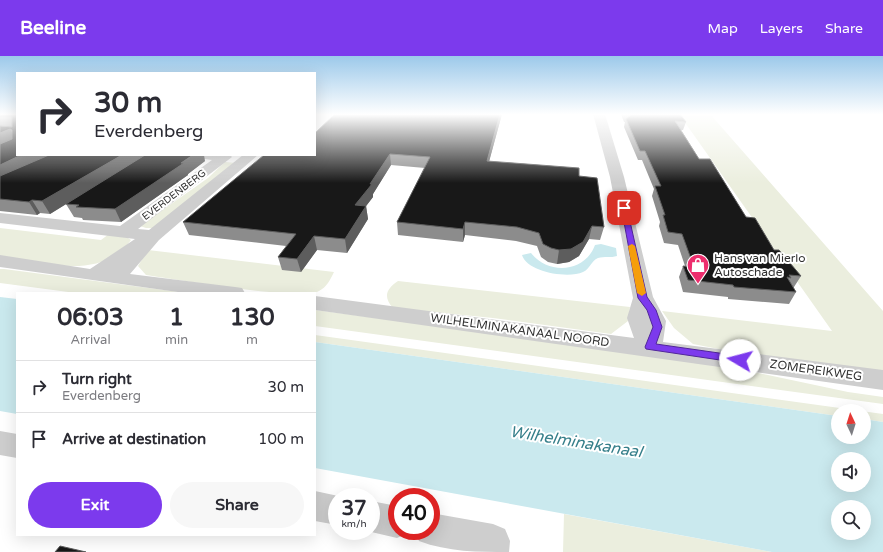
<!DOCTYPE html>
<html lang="en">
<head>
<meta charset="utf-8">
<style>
  body { margin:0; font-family:"Varela Round",sans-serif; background:#f7f7f7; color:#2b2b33; height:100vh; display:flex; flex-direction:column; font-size:15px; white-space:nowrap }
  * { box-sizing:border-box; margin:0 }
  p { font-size:13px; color:#7c7c81 }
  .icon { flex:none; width:22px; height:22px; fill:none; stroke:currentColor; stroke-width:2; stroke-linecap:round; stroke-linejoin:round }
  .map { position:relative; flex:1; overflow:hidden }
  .panel { position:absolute; left:16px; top:236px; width:300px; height:244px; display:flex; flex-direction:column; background:#fff; border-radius:0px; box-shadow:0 4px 16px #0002 }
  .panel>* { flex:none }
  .banner { position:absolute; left:16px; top:16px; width:300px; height:84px; border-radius:0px; box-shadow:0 4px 16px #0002; background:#fff; color:#2b2b33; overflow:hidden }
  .needle { width:26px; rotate:356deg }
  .tools { position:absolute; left:831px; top:348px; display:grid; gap:8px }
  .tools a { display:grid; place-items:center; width:40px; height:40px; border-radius:50%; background:#fff; box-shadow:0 4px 16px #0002; font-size:20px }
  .speed { position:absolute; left:328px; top:432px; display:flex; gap:8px; font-size:20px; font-weight:700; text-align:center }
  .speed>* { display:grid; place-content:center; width:52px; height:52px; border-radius:50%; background:#fff; box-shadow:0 4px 16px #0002; line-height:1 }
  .speed small { font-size:10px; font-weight:400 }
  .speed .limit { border:6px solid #d22; background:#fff; color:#111 }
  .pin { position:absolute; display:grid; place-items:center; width:34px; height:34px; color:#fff; margin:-17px; border-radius:8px; box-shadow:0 2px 6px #0006 }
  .me { position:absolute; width:44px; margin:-22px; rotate:278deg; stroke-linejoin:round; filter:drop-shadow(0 0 3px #0008) }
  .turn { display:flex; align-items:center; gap:14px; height:84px; padding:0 12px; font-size:18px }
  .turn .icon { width:52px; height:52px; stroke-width:2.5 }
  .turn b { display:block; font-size:28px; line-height:34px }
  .eta { display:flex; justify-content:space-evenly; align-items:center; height:68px; text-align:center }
  .eta b { font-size:24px; font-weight:700; line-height:28px }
  .button { display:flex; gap:8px; margin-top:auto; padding:8px 12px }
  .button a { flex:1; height:46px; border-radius:24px; background:#7c3aed; color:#fff; font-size:16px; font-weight:700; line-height:46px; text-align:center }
  .button a+a { background:#f7f7f7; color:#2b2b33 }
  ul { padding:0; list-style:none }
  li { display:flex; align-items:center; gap:12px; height:52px; padding:0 12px; border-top:1px solid #e1e1e2 }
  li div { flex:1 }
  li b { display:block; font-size:15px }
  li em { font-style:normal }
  header { display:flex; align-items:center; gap:24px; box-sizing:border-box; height:56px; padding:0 20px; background:#7c3aed; color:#fff }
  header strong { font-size:19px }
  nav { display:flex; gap:22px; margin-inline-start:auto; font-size:14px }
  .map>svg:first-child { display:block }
</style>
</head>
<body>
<header>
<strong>Beeline</strong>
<nav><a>Map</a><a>Layers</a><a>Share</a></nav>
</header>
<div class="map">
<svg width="883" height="496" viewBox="0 0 883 496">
  <rect width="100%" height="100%" fill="#fff"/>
  <path fill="#ebeede" d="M679,58H710L883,255V317L739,297L693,288L674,272L662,255L832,275Z
    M225,106L236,107L154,172H146L140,170L208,122Z
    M0,172L101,184L109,178L125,180L131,184C101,226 42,206 0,200Z
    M148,194L334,216C330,224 327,231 319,235C300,245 174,223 146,219L138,210Z
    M0,213H4L187,237H76L0,227Z
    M398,225L630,251L628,265L611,278L493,262L393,252C383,241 386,233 398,225Z
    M315,254L697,304L848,336L883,341V348L315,270Z
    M315,279L883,358V366L864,363V355H838V360L315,286Z
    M564,458L772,496H563Z"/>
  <path fill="#cae9ee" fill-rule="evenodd" d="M601,188L616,192L617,200C611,202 604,200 598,202C591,205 590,213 583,216C568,223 527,216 522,199L531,197C548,219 585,217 595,189Z
    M0,241L17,243V358L0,355Z
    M315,286L838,360V381H864V363L883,366V496H772L315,412ZM838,403H864V429H838ZM838,451H864V477H838Z"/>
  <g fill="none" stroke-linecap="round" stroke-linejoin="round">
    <path fill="#cecece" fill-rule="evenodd" d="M593,58H605L624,121L653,241L666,265L663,286L883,314V334L315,254V240L634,282L627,262L633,242L610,121Z
      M196,99H230L232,101L138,173L149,174L243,99H258L159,184L130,218L235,231L242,232L245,237H185L0,211V199L90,213L135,183L0,167V157L120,170L212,104L198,102Z
      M0,375L17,378V402L0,399Z
      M315,435L343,441H337V469L315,465Z
      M371,445L397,450V475H409L408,477L397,482L367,475H371Z
      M431,457L493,468L505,473L510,485L509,496C478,496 448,496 419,485L415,475H431Z"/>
  </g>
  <path fill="#8c8c8c" d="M0,58H17V99L205,105L188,118V119L121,166L83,164L82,162L74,161L66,148L50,158L40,157L37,159L0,155Z
    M502,58L489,105L579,120L604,171L600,184L589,183L579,200L569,206L557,208L548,206L541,201L537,190L516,185L465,179L463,186L398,179L397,166L425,112L391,109L373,138V141L366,150L368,163L347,197L317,194L301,216L282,214L278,201L286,190L189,179L183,166L315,99Z
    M621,58H680L686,66L683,74H681L699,103L746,161L774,194L801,220L794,231H793L796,236L789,248L728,243V241L683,236L679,221L683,210H685L678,189L664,187L659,170L660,166L652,140L654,133L642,104H638L624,71L625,66H624Z"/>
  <path fill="#5d5d5d" d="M500,58H502L486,117L487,105Z
    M10,73L16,84L0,91V77Z
    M390,98L391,109L373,138V141L357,162L355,149Z
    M21,99H53L0,124V109Z
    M122,99H146L50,158L42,145Z
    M193,99H204L205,105L188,118V119L121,166L115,153Z
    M32,144L40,157L37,159L29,146Z
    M366,150L368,163L347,197L345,183Z
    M465,166V179L463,186V173Z
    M592,170L589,183L579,200L569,206L557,208L559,194Z
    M314,180L317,194L301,216L297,203Z"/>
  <path fill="#181818" stroke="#5d5d5d" d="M0,58H17V99H21L0,109V88L12,83V74L10,73L0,77V70L12,71V61H0Z
    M335,58H500L487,105L579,112V120L597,122L604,171L592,170L583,186L571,193L559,194L551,192L543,188L539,177L517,171L465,166L463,173L397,166L430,101L390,98L370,128H372L355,149L366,150L345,183L314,180L297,203L278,201L296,178L183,166L264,99H315V77Z
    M628,58H680L686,66L675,65L699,103H710L746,161L755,162L774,194H779L801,220L789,219L791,222L787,221L796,236L734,231L733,229L688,224L683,210L694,211L682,178L668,176L663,159H665L655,130H661L645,95H640L626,63L631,59Z
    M49,99H122L42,145L32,144L29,146L0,143V120Z
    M145,99H193L181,107H184L115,153L76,151L79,149L66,148Z
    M60,490L86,496H55Z"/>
  <linearGradient id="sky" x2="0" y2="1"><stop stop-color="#9cc9ea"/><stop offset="0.46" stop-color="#fff"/><stop offset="1" stop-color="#fff" stop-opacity="0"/></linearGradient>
  <rect width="883" height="127" fill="url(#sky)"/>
  <path fill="#7c3aed" stroke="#51269a" d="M621,150L627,152L647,241L656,254L662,271L656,288L740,300L744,301L745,304L744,306L740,307L646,293L645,291L653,271L647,254L638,242Z"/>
  <path fill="#f59e0b" d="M632,188L635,190L646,237L642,240L637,237L628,190Z"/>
  <defs>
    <g id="shop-pin" transform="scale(1.15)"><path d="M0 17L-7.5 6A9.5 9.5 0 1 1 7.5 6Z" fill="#ed2d6d" stroke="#fff"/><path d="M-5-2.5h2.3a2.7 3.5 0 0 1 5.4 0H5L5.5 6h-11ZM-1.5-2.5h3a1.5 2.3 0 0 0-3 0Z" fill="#fff"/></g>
  </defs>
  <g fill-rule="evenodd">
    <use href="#shop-pin" x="698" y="209"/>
  </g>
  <g text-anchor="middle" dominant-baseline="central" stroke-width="4" stroke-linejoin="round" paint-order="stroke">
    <g font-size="10" fill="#313131" stroke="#fff">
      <text transform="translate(174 139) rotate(-37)">EVERDENBERG</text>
    </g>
    <g font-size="12" fill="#313131" stroke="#fff" text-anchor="start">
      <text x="714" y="202">Hans van Mierlo<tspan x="714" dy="14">Autoschade</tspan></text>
    </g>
    <g font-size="12" fill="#313131" stroke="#fff">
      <text transform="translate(520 274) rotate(8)">WILHELMINAKANAAL NOORD</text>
      <text transform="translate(816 314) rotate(8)">ZOMEREIKWEG</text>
    </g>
    <g font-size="16" font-style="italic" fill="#367f8a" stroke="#fff">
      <text transform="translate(576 386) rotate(9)">Wilhelminakanaal</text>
    </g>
  </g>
</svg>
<div class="tools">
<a><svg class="needle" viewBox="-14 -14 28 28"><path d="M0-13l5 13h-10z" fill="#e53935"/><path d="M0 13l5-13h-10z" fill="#7c7c81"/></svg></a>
<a><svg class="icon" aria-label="sound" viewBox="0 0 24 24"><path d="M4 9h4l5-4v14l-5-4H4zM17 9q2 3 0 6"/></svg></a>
<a><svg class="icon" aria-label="search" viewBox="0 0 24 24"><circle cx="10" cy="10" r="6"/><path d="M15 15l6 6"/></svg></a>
</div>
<div class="speed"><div>37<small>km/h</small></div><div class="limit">40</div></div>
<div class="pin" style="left:624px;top:152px;background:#d93025"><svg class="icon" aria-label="arrive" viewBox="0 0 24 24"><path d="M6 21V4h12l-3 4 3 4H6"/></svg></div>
<svg class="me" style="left:740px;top:304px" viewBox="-20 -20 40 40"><circle r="19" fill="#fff"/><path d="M0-13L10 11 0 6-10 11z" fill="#7c3aed"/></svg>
<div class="banner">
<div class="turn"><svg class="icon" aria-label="right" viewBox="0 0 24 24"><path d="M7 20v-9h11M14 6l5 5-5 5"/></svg><div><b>30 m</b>Everdenberg</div></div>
</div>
<section class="panel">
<div class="eta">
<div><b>06:03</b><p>Arrival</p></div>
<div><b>1</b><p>min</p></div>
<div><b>130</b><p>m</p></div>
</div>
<ul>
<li><svg class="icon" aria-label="right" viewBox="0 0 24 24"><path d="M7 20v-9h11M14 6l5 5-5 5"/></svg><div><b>Turn right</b><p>Everdenberg</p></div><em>30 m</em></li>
<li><svg class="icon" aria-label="arrive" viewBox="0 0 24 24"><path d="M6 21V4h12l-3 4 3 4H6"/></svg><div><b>Arrive at destination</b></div><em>100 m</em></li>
</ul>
<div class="button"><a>Exit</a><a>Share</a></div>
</section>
</div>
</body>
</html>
